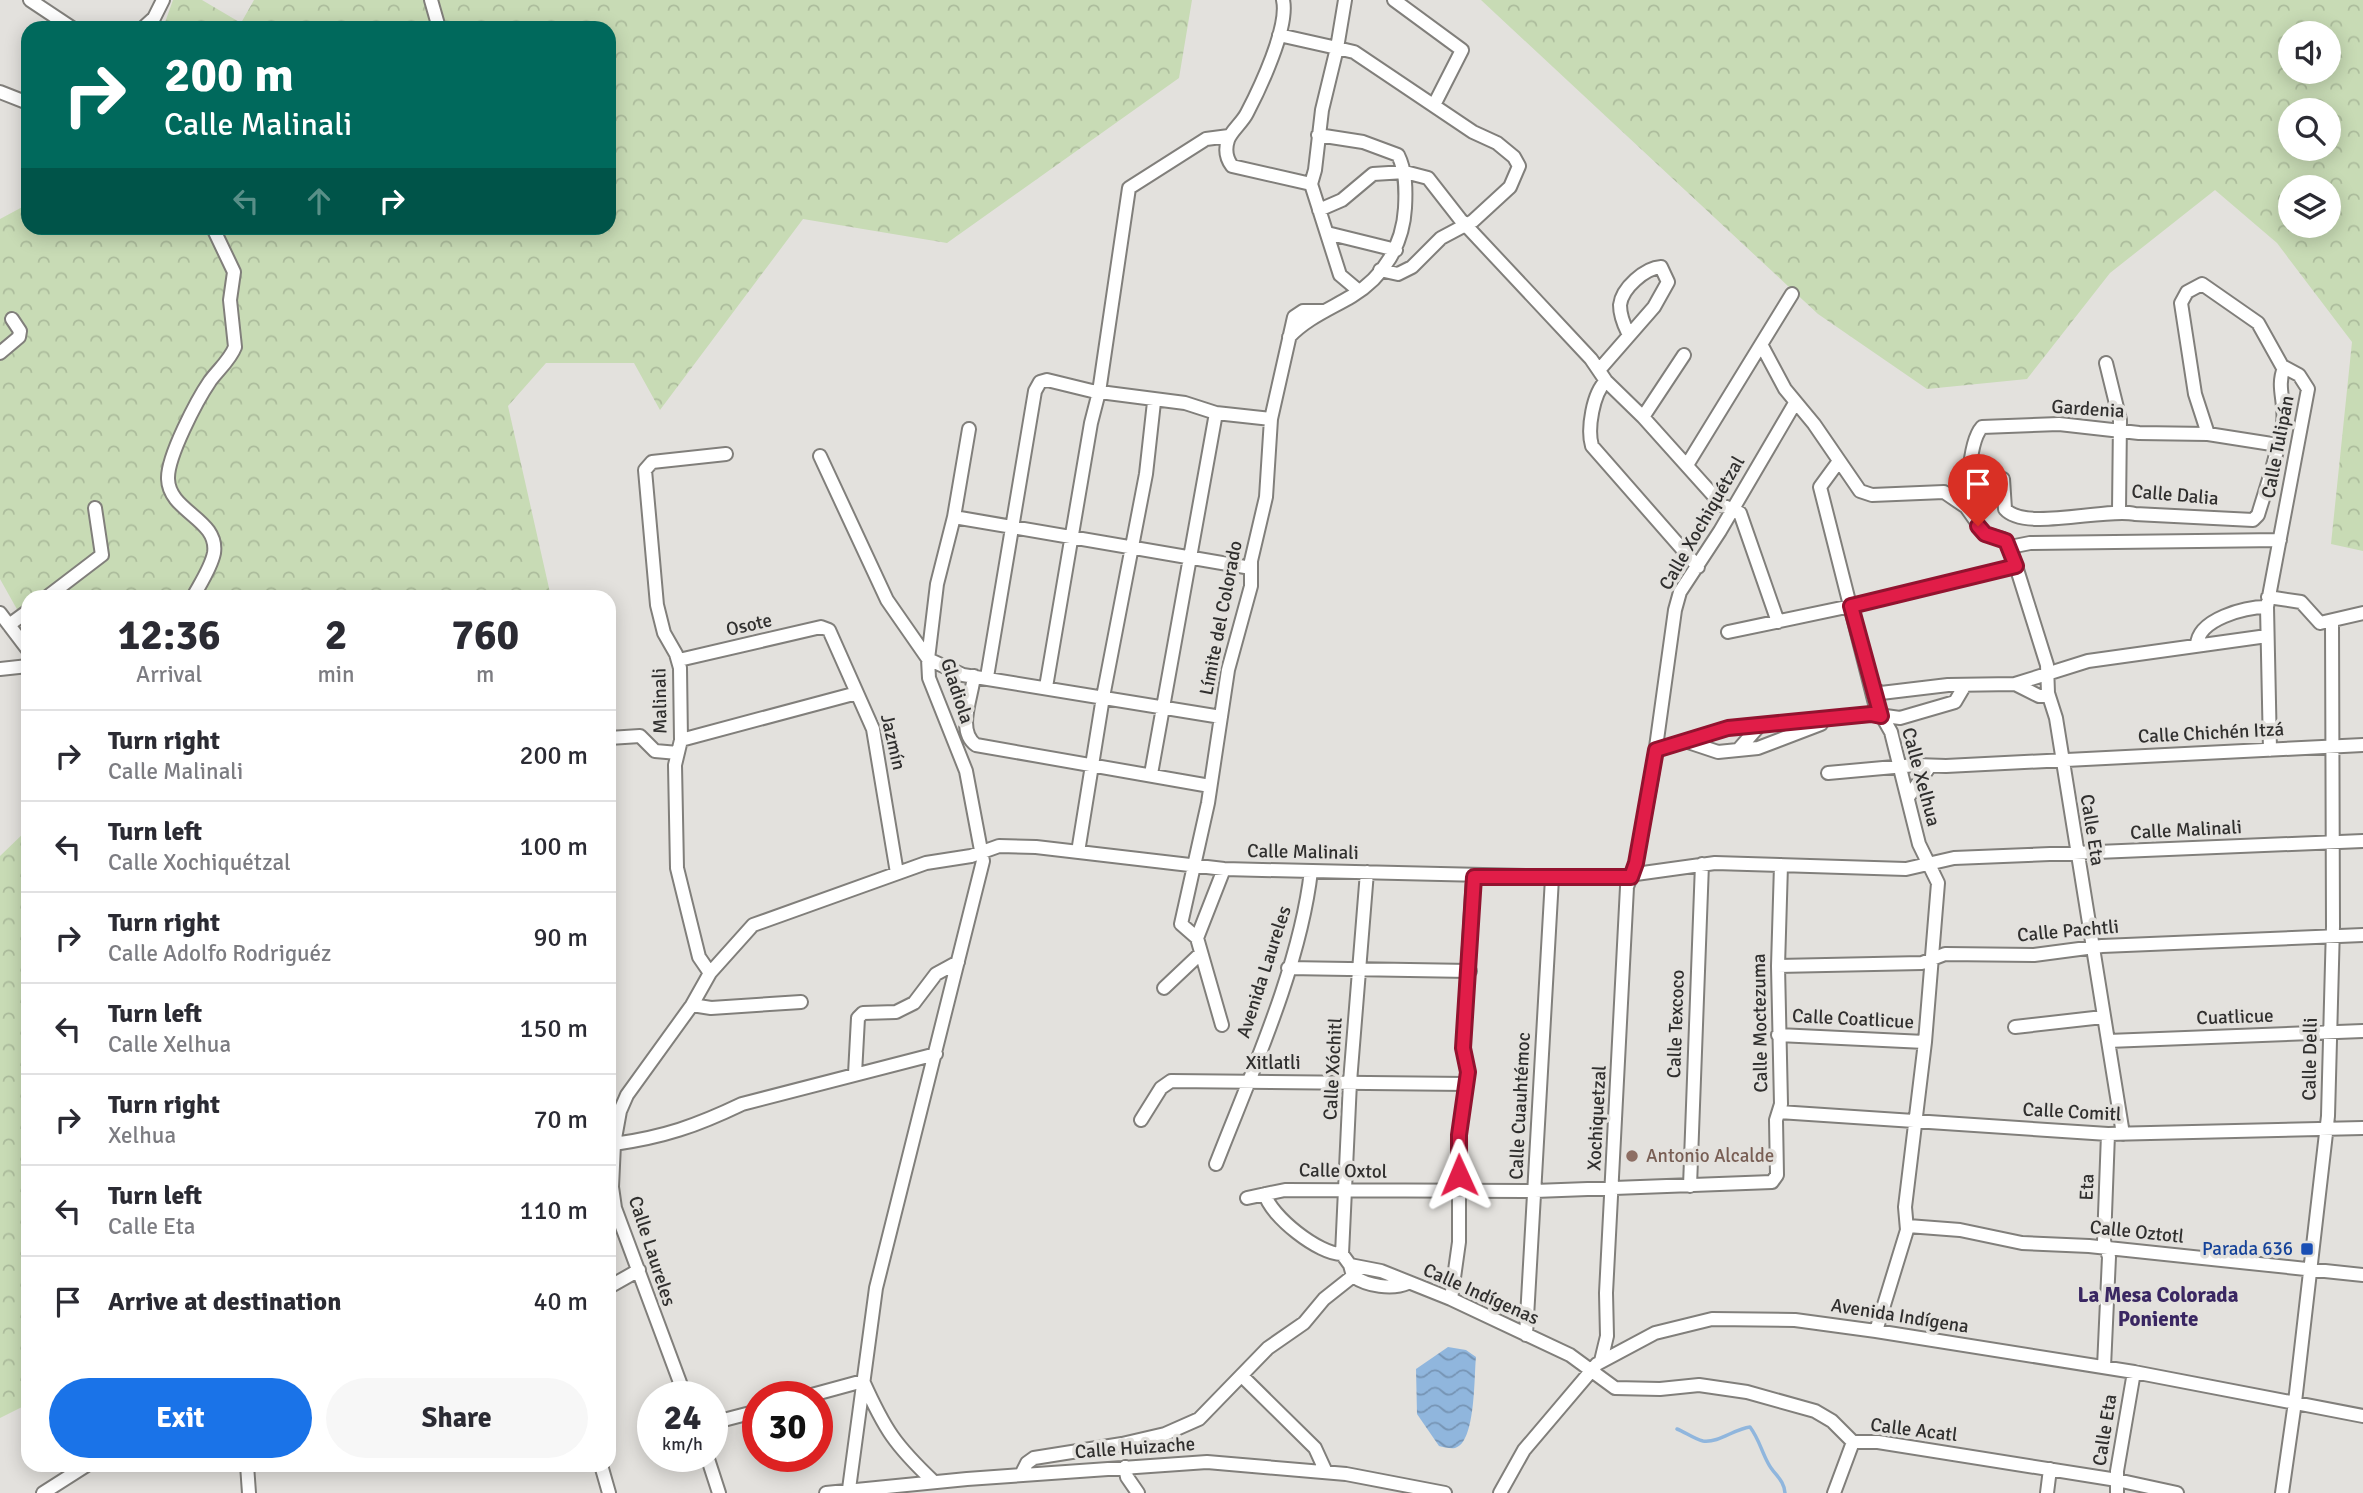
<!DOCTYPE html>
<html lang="en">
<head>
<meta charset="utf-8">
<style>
  body { margin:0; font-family:Signika,sans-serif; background:#f7f7f7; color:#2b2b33; height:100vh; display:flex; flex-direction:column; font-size:26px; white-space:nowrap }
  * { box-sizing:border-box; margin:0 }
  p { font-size:23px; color:#7c7c81 }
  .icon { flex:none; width:38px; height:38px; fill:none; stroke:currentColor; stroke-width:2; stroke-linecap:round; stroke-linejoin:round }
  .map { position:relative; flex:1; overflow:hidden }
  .sheet { position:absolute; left:21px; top:590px; width:595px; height:882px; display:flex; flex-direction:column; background:#fff; border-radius:21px; box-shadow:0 4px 18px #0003 }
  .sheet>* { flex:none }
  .guide { position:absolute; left:21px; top:21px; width:595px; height:214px; border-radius:21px; box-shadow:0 4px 18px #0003; background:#00695c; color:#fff; overflow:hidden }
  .tools { position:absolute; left:2278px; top:21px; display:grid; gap:14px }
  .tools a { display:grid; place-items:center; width:63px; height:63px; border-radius:50%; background:#fff; box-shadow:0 4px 18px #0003; font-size:35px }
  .speed { position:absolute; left:637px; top:1381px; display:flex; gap:14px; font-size:35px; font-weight:700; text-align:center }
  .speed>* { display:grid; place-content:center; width:91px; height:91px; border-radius:50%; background:#fff; box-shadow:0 4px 18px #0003; line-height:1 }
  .speed small { font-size:18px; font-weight:400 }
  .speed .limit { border:10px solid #d22; background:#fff; color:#111 }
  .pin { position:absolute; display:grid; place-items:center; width:60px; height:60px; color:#fff; margin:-72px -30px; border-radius:50% 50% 50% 0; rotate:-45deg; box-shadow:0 0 7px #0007 }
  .pin .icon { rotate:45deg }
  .me { position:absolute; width:77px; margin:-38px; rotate:359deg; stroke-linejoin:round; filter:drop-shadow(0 0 5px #0008) }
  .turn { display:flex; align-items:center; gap:24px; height:147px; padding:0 28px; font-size:32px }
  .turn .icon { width:91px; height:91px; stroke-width:2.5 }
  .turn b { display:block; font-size:49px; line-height:60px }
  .lanes { display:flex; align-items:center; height:66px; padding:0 28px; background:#0003; justify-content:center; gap:35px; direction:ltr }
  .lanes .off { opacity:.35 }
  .eta { display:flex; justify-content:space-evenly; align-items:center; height:119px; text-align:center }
  .eta b { font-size:42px; font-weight:800; line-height:49px }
  .primary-button { display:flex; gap:14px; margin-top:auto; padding:14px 28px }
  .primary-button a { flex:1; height:80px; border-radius:42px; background:#1a73e8; color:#fff; font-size:28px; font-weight:800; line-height:80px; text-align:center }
  .primary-button a+a { background:#f7f7f7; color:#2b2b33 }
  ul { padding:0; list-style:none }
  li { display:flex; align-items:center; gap:21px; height:91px; padding:0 28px; border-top:2px solid #e1e1e2 }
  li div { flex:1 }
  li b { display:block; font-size:26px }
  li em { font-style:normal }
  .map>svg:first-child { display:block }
</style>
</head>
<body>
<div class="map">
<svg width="2363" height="1493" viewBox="0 0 2363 1493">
  <defs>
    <pattern id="forest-crowns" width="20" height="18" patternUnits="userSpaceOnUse" patternTransform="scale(1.75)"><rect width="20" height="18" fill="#c8dbb5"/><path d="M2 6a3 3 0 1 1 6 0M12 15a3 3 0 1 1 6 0" fill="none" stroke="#acbc9c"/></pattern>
    <pattern id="water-waves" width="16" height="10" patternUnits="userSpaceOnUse" patternTransform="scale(1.75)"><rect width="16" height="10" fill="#90b6dd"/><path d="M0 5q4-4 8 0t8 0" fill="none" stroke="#7694b4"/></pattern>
  </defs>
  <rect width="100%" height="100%" fill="#e3e1dd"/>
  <path fill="url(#forest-crowns)" fill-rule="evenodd" d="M173,0H202L241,23L254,0H1192L1179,78L947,243L803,219L660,410L634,363H546L508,406L551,597H28V629L0,579V219L28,204V228H609V28H163Z
    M1481,0H2363V551L2331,544L2352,342L2277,243L2215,190L2110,273L2027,379L1927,389L1818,314ZM2291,33H2329V72H2291ZM2291,110H2329V149H2291ZM2291,187H2329V226H2291Z
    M28,829V1404L0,1418V856Z"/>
  <path fill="url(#water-waves)" d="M1448,1347L1466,1350L1476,1357C1474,1375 1476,1443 1455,1448C1451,1449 1443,1447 1439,1446L1417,1414L1416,1369Z"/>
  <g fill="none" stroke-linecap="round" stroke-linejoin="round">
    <path stroke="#90b6dd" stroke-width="3.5" d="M1677,1429C1685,1432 1694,1439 1703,1441C1719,1443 1734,1429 1750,1427C1759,1439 1761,1450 1768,1463C1774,1475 1784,1479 1785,1493"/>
    <g stroke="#817f7b" stroke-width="16">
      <path id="minor" d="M30,0L72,28
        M431,0L439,28
        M1283,0C1289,27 1260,88 1247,113C1242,123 1231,131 1228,140C1225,149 1226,158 1232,166L1311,184
        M1345,0L1337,48L1354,52L1473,132L1497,143L1514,157L1519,166L1510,187L1473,221L1441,238L1412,267L1398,274L1380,270
        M1394,0L1462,50L1434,105
        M143,28L154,18L163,0
        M1279,35L1337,48L1322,110L1315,170L1311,184L1340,275L1359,291
        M0,92L28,103
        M1319,210L1342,200L1373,174L1405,172L1428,178L1460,219L1591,359L1606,381L1643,417L1722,505L1740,513L1778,622
        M1327,233L1396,250
        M1289,337C1307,318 1330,309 1352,296C1384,277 1403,244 1405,208C1406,190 1406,171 1398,155L1363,142L1318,135
        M1762,346L1785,389L1814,424L1860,491L1872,495L1944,492L1966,507L1985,534L2003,539L2010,547L2047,665L2048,693L2056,718L2123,1134
        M0,353L19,337L20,331L12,319
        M2106,363L2120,420L2119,510
        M1599,370L1654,307L1668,282L1661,267C1645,268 1622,288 1620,305C1620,314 1624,325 1628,333
        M1606,381C1593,393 1587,429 1592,446L1698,567
        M1643,417L1684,355
        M969,429L954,517L1251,568
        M2208,434L2195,394L2181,303L2187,292L2202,284L2258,323L2282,366L2299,375L2308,389L2267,607L2270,750
        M820,456L887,600L928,659L929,678L966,771L983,861L876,1288L849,1489
        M1839,461L1820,487L1875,704L1891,732L1919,844L1938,883L1925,1042L1905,1207L1907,1230L1876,1331
        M1687,465L1792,294
        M2003,479L2005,509C2025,532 2106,507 2135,514L2253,520L2258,515C2267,485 2278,454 2283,423C2286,403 2276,387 2284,368
        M1971,512C1974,500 1968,489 1969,477C1970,463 1973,437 1982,427L2059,424L2139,433L2208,434L2278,445
        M954,517L937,584L928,659L963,675L1221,717
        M2010,547L2030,543L2280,540
        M47,597L102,555L95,508
        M193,597C200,584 211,568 214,553C219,519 169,512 168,479C167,457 197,400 210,381C218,370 230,360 235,347L230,300L234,272L213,228
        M2268,597L2301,602L2320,623L2363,613
        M0,613L28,650
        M9,625L28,611
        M1728,632L1851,606L2016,566
        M2197,645C2198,619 2245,607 2267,607
        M679,660L821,627L829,630L873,729L897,873
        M0,669L28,666
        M974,676C972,697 956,731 976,745L1210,786
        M987,677L1035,391L1040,382L1047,380L1092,391L1185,403L1216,413L1271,419
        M2015,684L2039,696H2049
        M1046,687L1091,423L1099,392L1129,188L1206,139L1229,136
        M1871,687L1881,693L1948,685L2015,684L2088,661L2267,636
        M609,738L640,736L655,751L678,753
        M681,740L857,693
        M1688,742L1718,752L1758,748L1821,724
        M1656,750L1728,728L1871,714L1900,718L1955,702L1965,685
        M1738,750L1760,725
        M1828,773L1916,765L1946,766L2363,745
        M1151,774L1216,413
        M1909,796L1930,766
        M1078,852L1103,697L1146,474L1154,402
        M1367,872L1350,1082L1342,1254L1350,1265L1353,1276C1367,1286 1392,1290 1408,1283
        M1197,938L1181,924L1208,803L1228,670L1251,586V561L1266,497L1271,419L1294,317L1303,311H1324
        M1778,966L1922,963L1945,954L2034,955L2102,946L2363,935
        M1288,968L1470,971
        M710,973L699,957L677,868L675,765L681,740L680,668L676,654L664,633L657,605L645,470L652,462L726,454
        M1164,988L1200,954
        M692,1005L711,1008L801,1002
        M1222,1025L1197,938L1224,869
        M2015,1027L2103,1017
        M1778,1035L1925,1042
        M2108,1041L2363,1031
        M855,1074L858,1018L863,1013L896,1012L914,1003L936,974L958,962
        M1779,1112L2108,1134L2363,1128
        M1141,1120L1161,1088L1171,1081L1467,1084
        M614,1144C664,1137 696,1126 742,1104L936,1054
        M1216,1164C1251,1074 1300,967 1311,871
        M1690,1186L1702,864
        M1265,1194C1270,1216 1320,1255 1342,1254
        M1247,1198L1285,1190L1535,1191L1772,1182L1777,1175L1776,1120L1781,1104L1778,966L1781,865
        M1908,1226L1960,1230L2022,1243L2089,1246L2363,1275
        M1350,1265L1381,1271L1451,1299L1570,1355L1615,1388L1660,1389L1699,1385L1747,1392L1815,1411L1832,1421L1853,1442H1878L2117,1480L2177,1493
        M609,1287L639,1270
        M1451,1299L1459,1242V1135L1468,1072L1463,1048L1473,877
        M1526,1335L1552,878
        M1601,1361L1607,1336L1606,1293L1627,887L1636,863L1652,776L1675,610L1680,592L1720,531L1795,403
        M2104,1367L2109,1257L2104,1241L2108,1134
        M1242,1376L1315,1448L1326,1472
        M685,1396L615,1208L612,1187L614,1144L620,1111L627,1095L692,1005L710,973L753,925L926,863L971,856L999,846L1036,847L1224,869L1607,878L1715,863L1906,869L1954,858L2363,841
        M808,1396L863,1381C885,1430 895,1445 934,1482
        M712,1423L758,1411
        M707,1456L719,1493
        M247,1465L249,1493
        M601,1465L609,1493
        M1125,1467L1127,1477L1138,1493
        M1021,1475L1027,1463L1034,1458L1122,1444L1165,1434L1199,1419L1268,1348L1304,1323L1324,1299L1353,1276
        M43,1493L87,1465
        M826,1493L967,1479L1207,1462L1346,1474L1445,1493
        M1500,1493L1524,1450L1597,1364L1655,1333L1712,1319L1795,1320L1876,1331L2134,1372L2363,1416
        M1834,1493L1853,1442
        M2047,1493L2050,1469
        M2117,1493V1471L2134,1372
        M2282,1493L2295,1402L2328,1116L2333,926L2332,622"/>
    </g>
    <use href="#minor" stroke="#fff" stroke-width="12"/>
  </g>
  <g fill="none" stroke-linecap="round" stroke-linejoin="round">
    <g stroke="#92132f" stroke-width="18">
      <path id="route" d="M1459,1175V1135L1468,1072L1463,1048L1474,877H1631L1636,863L1656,750L1728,728L1871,714L1881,716L1851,606L2016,566L2006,541L1985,534L1978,526"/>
    </g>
    <use href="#route" stroke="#e11d48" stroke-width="12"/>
  </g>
  <circle fill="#8d6e63" stroke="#e3e1dd" stroke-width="2.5" cx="1632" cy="1156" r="7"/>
  <rect fill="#1a4fb4" stroke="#e3e1dd" stroke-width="2.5" x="2300" y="1242" width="14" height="14" rx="3.5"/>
  <g text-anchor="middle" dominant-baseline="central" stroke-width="7" stroke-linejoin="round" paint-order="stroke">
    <g font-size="19" fill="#302f2e" stroke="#e3e1dd">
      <text transform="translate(2088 409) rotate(4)">Gardenia</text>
      <text transform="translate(2278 447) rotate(-79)">Calle Tulipán</text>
      <text transform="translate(2175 495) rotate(5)">Calle Dalia</text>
      <text transform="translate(1702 523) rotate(-60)">Calle Xochiquétzal</text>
      <text transform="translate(1221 618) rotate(-79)">Límite del Colorado</text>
      <text transform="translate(749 625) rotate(-13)">Osote</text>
      <text transform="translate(957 691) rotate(72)">Gladiola</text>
      <text transform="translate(660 701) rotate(-91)">Malinali</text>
      <text transform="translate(2211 733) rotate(-3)">Calle Chichén Itzá</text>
      <text transform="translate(893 742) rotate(77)">Jazmín</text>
      <text transform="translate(1921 777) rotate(75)">Calle Xelhua</text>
      <text transform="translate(2092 830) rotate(81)">Calle Eta</text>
      <text transform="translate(2186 830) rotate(-3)">Calle Malinali</text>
      <text transform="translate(1303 852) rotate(1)">Calle Malinali</text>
      <text transform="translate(2068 931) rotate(-5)">Calle Pachtli</text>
      <text transform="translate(1264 972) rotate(-72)">Avenida Laureles</text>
      <text transform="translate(2235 1017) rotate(-2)">Cuatlicue</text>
      <text transform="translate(1853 1019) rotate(3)">Calle Coatlicue</text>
      <text transform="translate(1760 1023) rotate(-91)">Calle Moctezuma</text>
      <text transform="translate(1676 1024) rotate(-88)">Calle Texcoco</text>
      <text transform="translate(2310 1059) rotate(-89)">Calle Delli</text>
      <text x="1273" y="1063">Xitlatli</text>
      <text transform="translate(1333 1069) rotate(-87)">Calle Xóchitl</text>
      <text transform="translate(1520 1106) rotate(-87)">Calle Cuauhtémoc</text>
      <text transform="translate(2072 1112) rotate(3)">Calle Comitl</text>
      <text transform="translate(1597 1118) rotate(-87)">Xochiquetzal</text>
      <text transform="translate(1343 1171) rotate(1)">Calle Oxtol</text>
      <text transform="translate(2087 1187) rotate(-88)">Eta</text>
      <text transform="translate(2137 1232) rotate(6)">Calle Oztotl</text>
      <text transform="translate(652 1251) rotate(72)">Calle Laureles</text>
      <text transform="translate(1481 1294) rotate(24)">Calle Indígenas</text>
      <text transform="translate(1900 1316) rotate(9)">Avenida Indígena</text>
      <text transform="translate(1914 1430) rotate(7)">Calle Acatl</text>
      <text transform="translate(2105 1430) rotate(-81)">Calle Eta</text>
      <text transform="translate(1135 1448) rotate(-4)">Calle Huizache</text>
    </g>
    <g font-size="19" fill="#785e54" stroke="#e3e1dd" text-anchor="start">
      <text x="1646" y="1156">Antonio Alcalde</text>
    </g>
    <g font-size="19" fill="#164399" stroke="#e3e1dd" text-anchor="end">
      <text x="2293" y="1249">Parada 636</text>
    </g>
    <g font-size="21" font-weight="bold" fill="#3a2762" stroke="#e3e1dd">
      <text x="2158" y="1295">La Mesa Colorada<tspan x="2158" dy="24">Poniente</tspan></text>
    </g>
  </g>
</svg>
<div class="tools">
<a><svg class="icon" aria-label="sound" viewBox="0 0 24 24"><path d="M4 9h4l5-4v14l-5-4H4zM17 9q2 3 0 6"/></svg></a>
<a><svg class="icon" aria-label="search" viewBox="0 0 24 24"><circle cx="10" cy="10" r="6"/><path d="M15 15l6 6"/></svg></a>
<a><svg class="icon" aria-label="layers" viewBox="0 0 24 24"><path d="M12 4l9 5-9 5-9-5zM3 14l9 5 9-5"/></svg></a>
</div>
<div class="speed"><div>24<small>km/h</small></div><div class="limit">30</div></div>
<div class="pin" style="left:1978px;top:526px;background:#d93025"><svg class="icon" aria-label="arrive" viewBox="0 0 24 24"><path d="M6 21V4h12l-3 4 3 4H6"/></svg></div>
<svg class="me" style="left:1459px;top:1175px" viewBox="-20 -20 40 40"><path d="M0-17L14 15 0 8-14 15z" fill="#e11d48" stroke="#fff" stroke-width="4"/></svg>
<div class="guide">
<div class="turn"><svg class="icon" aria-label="right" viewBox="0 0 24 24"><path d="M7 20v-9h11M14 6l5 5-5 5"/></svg><div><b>200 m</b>Calle Malinali</div></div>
<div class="lanes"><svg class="icon off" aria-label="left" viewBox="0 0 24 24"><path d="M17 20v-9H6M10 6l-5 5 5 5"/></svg><svg class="icon off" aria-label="ahead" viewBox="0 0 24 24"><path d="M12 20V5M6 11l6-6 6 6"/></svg><svg class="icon" aria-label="right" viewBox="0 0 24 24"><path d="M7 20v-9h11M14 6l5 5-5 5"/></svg></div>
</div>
<section class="sheet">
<div class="eta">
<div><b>12:36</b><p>Arrival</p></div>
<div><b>2</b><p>min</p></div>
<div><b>760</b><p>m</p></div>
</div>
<ul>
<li><svg class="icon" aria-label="right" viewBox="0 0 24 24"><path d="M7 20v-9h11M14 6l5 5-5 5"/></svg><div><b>Turn right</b><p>Calle Malinali</p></div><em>200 m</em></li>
<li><svg class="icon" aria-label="left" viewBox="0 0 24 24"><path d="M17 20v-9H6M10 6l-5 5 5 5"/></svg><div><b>Turn left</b><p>Calle Xochiquétzal</p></div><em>100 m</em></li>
<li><svg class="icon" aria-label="right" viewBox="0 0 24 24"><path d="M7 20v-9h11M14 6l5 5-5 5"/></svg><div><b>Turn right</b><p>Calle Adolfo Rodriguéz</p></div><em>90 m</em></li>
<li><svg class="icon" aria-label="left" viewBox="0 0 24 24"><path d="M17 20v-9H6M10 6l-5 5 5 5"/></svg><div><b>Turn left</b><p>Calle Xelhua</p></div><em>150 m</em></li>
<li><svg class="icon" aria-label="right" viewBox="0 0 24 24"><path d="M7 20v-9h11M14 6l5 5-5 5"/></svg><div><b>Turn right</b><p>Xelhua</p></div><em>70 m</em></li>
<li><svg class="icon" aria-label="left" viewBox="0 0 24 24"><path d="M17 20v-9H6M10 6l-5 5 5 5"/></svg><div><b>Turn left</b><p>Calle Eta</p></div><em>110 m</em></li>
<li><svg class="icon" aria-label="arrive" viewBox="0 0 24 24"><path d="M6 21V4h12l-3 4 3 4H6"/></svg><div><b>Arrive at destination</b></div><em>40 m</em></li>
</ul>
<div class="primary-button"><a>Exit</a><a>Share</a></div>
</section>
</div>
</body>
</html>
